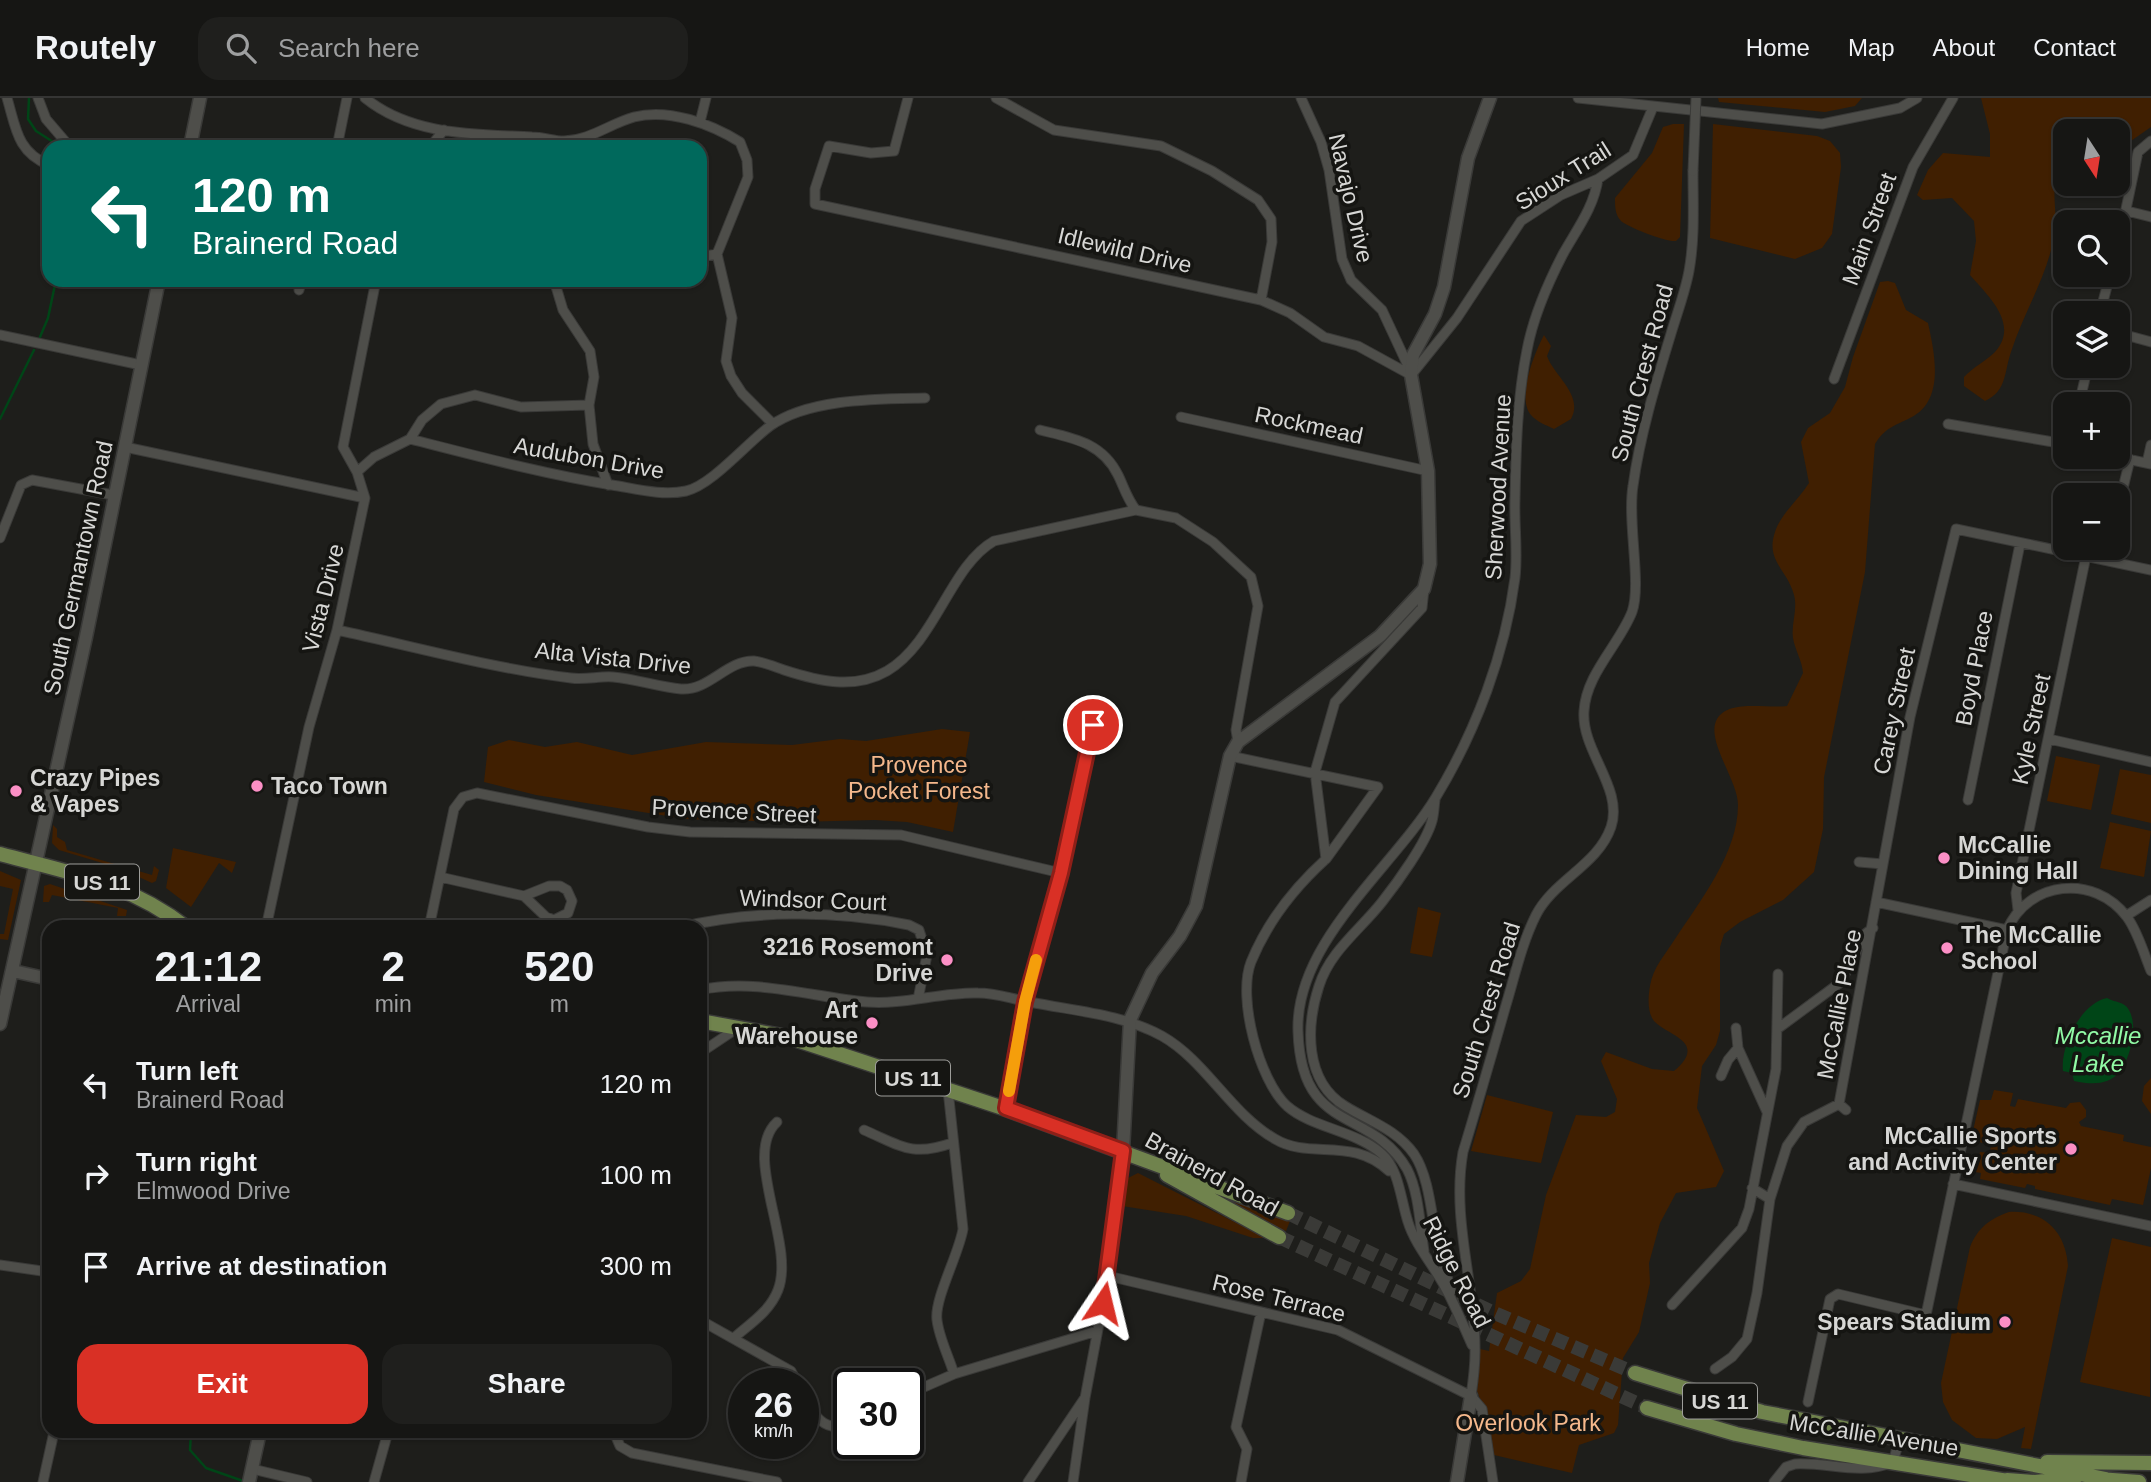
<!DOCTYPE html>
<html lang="en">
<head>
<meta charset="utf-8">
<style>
  body { margin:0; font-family:Arial,sans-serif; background:#1f1f1d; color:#f1f3f6; height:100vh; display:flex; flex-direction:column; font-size:26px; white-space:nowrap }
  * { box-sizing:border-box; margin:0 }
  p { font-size:23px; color:#9e9fa0 }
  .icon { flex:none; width:38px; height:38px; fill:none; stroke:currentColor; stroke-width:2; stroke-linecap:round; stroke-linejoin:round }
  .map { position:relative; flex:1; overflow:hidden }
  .panel { position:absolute; left:42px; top:822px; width:665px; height:518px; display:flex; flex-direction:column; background:#161614; border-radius:21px; box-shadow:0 2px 5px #0004,0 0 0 2px #353534 }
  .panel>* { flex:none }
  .hud { position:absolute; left:42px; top:42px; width:665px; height:147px; border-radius:21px; box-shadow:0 2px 5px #0004,0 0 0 2px #353534; background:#00695c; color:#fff; overflow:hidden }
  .needle { width:46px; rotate:168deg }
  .fabs { position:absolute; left:2053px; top:21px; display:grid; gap:14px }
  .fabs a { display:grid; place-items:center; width:77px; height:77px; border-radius:14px; background:#161614; box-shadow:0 2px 5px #0004,0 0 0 2px #353534; font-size:35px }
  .speed { position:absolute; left:728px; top:1270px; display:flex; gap:14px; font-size:35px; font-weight:700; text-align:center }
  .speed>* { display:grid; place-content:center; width:91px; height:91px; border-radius:50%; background:#161614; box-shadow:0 2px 5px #0004,0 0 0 2px #353534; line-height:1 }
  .speed small { font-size:18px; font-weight:400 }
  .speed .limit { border:4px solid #111; border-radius:10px; background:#fff; color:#111 }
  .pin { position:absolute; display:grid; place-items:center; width:60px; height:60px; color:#fff; margin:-30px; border:4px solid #fff; border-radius:50%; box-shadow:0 2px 7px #0007 }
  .me { position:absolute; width:77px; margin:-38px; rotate:10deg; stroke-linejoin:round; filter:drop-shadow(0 0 5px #0008) }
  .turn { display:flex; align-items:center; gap:24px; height:147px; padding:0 35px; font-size:32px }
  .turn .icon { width:91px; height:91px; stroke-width:2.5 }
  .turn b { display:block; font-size:49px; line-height:60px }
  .eta { display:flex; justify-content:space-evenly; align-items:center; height:119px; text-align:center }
  .eta b { font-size:42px; font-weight:600; line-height:49px }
  .action { display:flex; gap:14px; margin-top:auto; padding:14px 35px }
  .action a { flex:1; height:80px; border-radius:21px; background:#d93025; color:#fff; font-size:28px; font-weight:600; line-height:80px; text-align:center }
  .action a+a { background:#1f1f1d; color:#f1f3f6 }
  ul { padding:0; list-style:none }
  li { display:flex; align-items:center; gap:21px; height:91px; padding:0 35px }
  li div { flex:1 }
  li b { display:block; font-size:26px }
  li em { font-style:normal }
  header { display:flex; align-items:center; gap:42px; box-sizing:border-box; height:98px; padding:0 35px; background:#161614; border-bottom:2px solid #353534 }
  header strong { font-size:33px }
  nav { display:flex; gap:38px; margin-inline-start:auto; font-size:24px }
  .search { width:490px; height:63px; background:#1f1f1d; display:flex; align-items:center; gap:18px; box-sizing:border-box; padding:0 24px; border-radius:21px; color:#9e9fa0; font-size:26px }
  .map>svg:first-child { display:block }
</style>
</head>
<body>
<header>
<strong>Routely</strong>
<div class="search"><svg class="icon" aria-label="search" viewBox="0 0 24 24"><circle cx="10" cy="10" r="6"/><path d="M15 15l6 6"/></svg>Search here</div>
<nav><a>Home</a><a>Map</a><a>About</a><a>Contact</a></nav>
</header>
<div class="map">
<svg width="2151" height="1384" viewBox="0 0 2151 1384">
  <rect width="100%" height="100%" fill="#1e1e1b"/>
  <path fill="#401f01" d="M1718,0H1862L1855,8L1825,14L1719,4Z
    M1981,0H2151V29L2128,45L2118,38V33L2105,29L2093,33H2065C2065,55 2059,64 2055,85C2053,101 2057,117 2055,133C2049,176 2024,213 2011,254C2004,274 2007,293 1985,303L1964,288V279C1973,269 1986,263 1995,254C2020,226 1988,198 1970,177L1976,143L1974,123L1952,100L1923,102L1917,97L1928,72L1943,55L1990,59V36Z
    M1673,26H1684L1680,139L1676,143C1665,144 1628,129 1621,123C1615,117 1615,108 1615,100L1652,55L1663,29Z
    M1713,26L1817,38L1830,43L1840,55L1841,69L1832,136L1822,150L1795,161L1710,140Z
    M1888,183L1895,185L1906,212L1928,225C1935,257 1945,303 1910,320C1894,328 1885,330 1875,346L1865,474L1824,679L1823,731L1814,774L1783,802L1740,824L1724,836L1720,849V933L1716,947L1702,968L1697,1010L1724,1073L1716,1089L1676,1095L1660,1125L1649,1165L1650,1185L1639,1234L1623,1260L1618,1327L1614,1335L1579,1347L1572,1375L1494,1357L1487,1319L1477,1293L1480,1251L1489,1253L1497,1195L1521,1183L1530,1171L1546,1097L1576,1017L1606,1019L1615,1014L1617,1001L1601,963L1606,954L1652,971L1674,973C1708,944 1669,938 1655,924C1647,916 1648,899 1650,888C1653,869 1665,857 1675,841C1700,803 1738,755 1738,707C1738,682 1705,642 1717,621C1729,601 1767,611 1787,608L1803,575C1802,562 1795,552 1793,540C1791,525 1798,512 1794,497C1788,472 1765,463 1775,434C1780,417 1799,401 1809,385L1801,344L1808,330L1830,315L1845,289L1853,259L1880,184Z
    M1544,237L1551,248L1547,258C1554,278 1584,297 1571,321L1554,331C1546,327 1537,324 1531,317C1516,299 1535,254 1544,237Z
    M942,631L970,634L953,734L907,724L875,722L796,724L686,721L536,697L484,684L488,649L509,642L545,649L577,644L632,657L706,644L792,647L840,641L866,643Z
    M2056,658L2100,667L2091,712L2047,703Z
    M2120,671L2151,677V725L2111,716Z
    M2110,724L2151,733L2144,779L2100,770Z
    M53,727L57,731V739L65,744L67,752L152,777L154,768L159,772L156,783L152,785L119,770L59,752L52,745Z
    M173,750L236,764L232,775L219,765L191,809L166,790Z
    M0,773L21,782L8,842L0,841V836H4L13,791L0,788Z
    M50,786L127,812L126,818H117L118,810L52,797L49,804H43L44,788Z
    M1418,809L1441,815L1432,859L1410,855Z
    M2151,980V1016L2142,1003L2144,988Z
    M1994,992L2013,995L2010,1008L2015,1009L2018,1001L2066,1010L2070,1005L2080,1004L2086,1012V1019L2079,1024L2081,1028L2124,1037L2123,1043L2151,1049V1070L2143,1107L2112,1101L2110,1107L2035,1091V1088L2027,1086L2025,1090L1980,1081L1981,1075L1975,1074L1980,1054L1990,1055L1991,1047L1975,1043L1977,1034L1973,1033L1980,1002H1991Z
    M1487,997L1553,1014L1541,1065L1471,1053Z
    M1138,1075L1266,1140H1253L1186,1118L1122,1108L1126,1081Z
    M1227,1100L1290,1123L1286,1133L1260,1123Z
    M2009,1114C2044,1112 2066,1134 2068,1168L2031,1351L2021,1350L2025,1329L1997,1341L1976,1340L1952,1322L1943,1304L1941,1285L1970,1149C1978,1130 1989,1121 2009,1114Z
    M2112,1140L2151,1149L2150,1299L2080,1284Z"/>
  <path fill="#004517" d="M2107,900C2115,905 2124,903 2129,912C2134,921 2134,935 2132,944C2124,978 2111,991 2074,983L2072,975L2063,973C2060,948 2081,905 2107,900Z"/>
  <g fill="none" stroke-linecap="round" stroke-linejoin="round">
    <path stroke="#004517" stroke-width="2.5" d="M29,0L28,21L36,33L61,49
      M40,239L48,220L56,182
      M0,321L34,252
      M191,1334L190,1352L206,1370L243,1383"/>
    <path stroke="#3a3a37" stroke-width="14" stroke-dasharray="14 7" stroke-linecap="butt" d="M1288,1115L1492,1214L1635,1275
      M1279,1139L1647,1310"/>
    <g stroke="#3a3a38" stroke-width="11">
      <path id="street" d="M7,0C16,30 17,54 49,67
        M38,0L46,21L70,49
        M365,0C412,38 475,36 532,39C543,39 554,43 564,43C591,42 609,26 634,19C669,10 711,26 740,44L747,62L748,79L717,156L732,220L726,263L731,278L742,295L773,326
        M908,0L894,53L871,55L829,48L815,91V106L1261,202L1290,215L1324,239L1358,248L1411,277
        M996,0L1054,32L1161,48L1212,73L1258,102L1271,121L1272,144L1261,202
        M1301,0L1321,44L1329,72L1342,161L1351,182L1382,212L1410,272
        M1578,0L1822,26L1900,10L1917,0
        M700,24L706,0
        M337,49L347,0
        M430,49L444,32
        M2127,113L2151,119
        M2118,149L2138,54L2151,43
        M700,159L717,156
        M554,182L563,212L590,253L594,279L589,307L593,346L608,387
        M299,192L302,182
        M2100,215L2110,177
        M2118,235L2151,244
        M0,237L141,267
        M1412,276L1457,220L1521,123L1561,97L1598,81L1633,57L1653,9
        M1834,281L1913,69L1953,0
        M2079,306L2088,268
        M1181,319L1428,373
        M1948,326L2065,346
        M1040,332C1072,340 1102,344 1118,377C1124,389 1127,401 1136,412
        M410,341L422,322L441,306L475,297L521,309L589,307
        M125,349L365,400
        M2118,359L2151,366
        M2147,365L2151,347
        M357,374L374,359L410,341C477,358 544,376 612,387C637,391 662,398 686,393C712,387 747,345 770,328C809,300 879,301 925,300
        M2118,411L2130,361
        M0,440L21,387L32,382L113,397
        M2105,461L2108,450
        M1424,491L1422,510L1335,604L1315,674L1326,761C1295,789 1267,825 1251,864C1237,900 1259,982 1287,1008C1312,1030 1355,1032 1382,1056C1399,1071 1401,1103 1408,1124C1415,1147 1434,1168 1445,1189C1455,1207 1463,1227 1472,1247
        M337,532C412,548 495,571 571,580C585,582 599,578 613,579C636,581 659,589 681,591C709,593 727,562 754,563C764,564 775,569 784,572C818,583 854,592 887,573C936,544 950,468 994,443L1136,412L1176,420L1213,444L1251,479L1258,508L1236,632L1238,644
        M2049,641L2151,664
        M1230,658L1378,689L1326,761
        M1435,702C1434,709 1434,716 1432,723C1426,745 1397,785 1382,804C1360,832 1330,853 1319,888C1306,928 1304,983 1345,1008C1369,1023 1396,1031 1414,1056C1431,1081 1432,1128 1440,1158C1443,1170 1449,1181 1451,1193
        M1968,702L2020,446
        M1859,764L1883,766
        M440,779L524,798L549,788H560L567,792L572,803L568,815L554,822L546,819L524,798
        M1876,804L2007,832
        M2018,812L2016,795L2086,458
        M2126,818L2151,802
        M266,830L309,629L337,532L365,400L357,374L343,349L376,182
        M429,830L454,711L463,699L477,695L648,729L690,734L901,737L1061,775
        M677,830C751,812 834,812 909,827L919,832L927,857L918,901
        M700,892C755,880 812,899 867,904C904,907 941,894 978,895C996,895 1012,901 1030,904C1074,913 1122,916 1162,938C1206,963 1230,1015 1275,1041C1310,1062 1352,1038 1389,1073
        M1780,929L1841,884L1865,836L1873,830
        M1738,950L1767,1014
        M700,955L739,929
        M1721,978L1728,962L1738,950L1736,930
        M948,992L963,1131C959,1156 934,1201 937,1222C939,1240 949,1259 954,1276
        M1006,1011L1025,903L1061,775L1097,609
        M1846,1012L1839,1006L1910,619L1956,431L2151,472
        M864,1032C901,1048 912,1059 952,1045
        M1953,1086L2151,1128
        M1752,1090L1770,1101
        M1424,1153C1420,1128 1419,1094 1407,1071C1371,1008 1301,1038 1298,933C1295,844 1393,770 1436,699C1476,633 1505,556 1515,480C1518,454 1514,427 1515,401C1516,352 1517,301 1527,252C1533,220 1548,185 1563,156C1577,131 1594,109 1598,81
        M0,1167L49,1174
        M1108,1178L1338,1232L1471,1298L1482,1311L1493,1384
        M1672,1207L1742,1130L1749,1111L1776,971L1778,876
        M700,1222L791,1273L798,1286
        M735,1239C751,1225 770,1213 778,1192C796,1146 741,1057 777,1024
        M1715,1271L1732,1259L1747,1241L1757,1195L1770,1101L1787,1048L1804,1024L1839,1006
        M908,1296L954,1276L1097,1233
        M803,1297C813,1316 825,1337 849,1325
        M1471,1298C1473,1284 1475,1269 1475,1255C1476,1188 1451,1122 1463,1054C1478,1005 1492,956 1506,907C1515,877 1522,845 1536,817C1554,782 1598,767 1611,729C1624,690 1581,653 1584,613C1586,576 1619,547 1632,514C1642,486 1627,424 1633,388C1640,337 1655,288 1670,239C1676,218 1685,195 1689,173C1695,140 1693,106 1693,73
        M1808,1304L1830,1201L1838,1196L1926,1217L2007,832C2028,783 2094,775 2127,819C2138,834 2144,856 2151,873
        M614,1334L620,1348L632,1355L777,1384
        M252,1371L307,1384
        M43,1384L54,1334
        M374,1384L388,1334
        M1028,1384L1084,1301
        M1073,1384L1085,1300L1108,1178L1123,1053
        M1241,1384L1247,1351L1236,1329L1261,1214
        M1774,1384L1786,1369L1795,1366C1829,1364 1860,1378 1893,1364L1899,1343"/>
    </g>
    <g stroke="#3a3a38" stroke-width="15">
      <path id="secondary" d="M190,49L200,0
        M13,873L49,881
        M0,926L86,539L159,182
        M1123,1053L1130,922L1152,875L1180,838L1196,808L1230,658L1238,644L1380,538L1424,491L1430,466L1428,373L1411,277L1413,257L1435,216L1444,189L1468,60L1490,0
        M249,1384L260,1334
        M1457,1384L1471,1298"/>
    </g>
    <g stroke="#3a3a38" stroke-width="17">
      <path id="primary" d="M0,756C70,775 128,784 187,830
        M700,923L788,939L1006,1011L1288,1115
        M1167,1077L1279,1139
        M1635,1275L1762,1314L2106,1381
        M1647,1310L1736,1336L1803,1350L2014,1384
        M2047,1364L2151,1365
        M2099,1381L2139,1384
        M2007,1382L2035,1384L2075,1380"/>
    </g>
    <use href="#street" stroke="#4e4e4a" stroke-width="9"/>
    <use href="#secondary" stroke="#4e4e4a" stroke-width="12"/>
    <use href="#primary" stroke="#70834d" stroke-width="14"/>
    <g stroke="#3a3a38" stroke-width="11" stroke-linecap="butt">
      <path id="street-bridge" d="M1693,73L1696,0"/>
    </g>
    <use href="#street-bridge" stroke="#4e4e4a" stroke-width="9"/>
  </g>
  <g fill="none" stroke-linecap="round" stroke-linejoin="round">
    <g stroke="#8d1f18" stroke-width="18">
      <path id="route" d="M1093,627L1061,775L1025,904L1006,1010L1123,1053L1103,1205"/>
    </g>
    <use href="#route" stroke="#d93025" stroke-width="12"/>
    <path stroke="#f59e0b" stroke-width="12" d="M1009,993L1025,904L1036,862"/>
  </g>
  <g fill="#fb8fc5" stroke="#151512" stroke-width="2.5">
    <circle cx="257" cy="688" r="7"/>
    <circle cx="16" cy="693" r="7"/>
    <circle cx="1944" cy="760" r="7"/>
    <circle cx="1947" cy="850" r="7"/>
    <circle cx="947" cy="862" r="7"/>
    <circle cx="872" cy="925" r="7"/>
    <circle cx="2071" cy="1051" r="7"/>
    <circle cx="2005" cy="1224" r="7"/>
  </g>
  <g text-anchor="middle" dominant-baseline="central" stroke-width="7" stroke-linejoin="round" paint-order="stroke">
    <g fill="#151512" stroke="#9d9d9a" stroke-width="2">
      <rect x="65" y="766.5" width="74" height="35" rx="5"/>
      <rect x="876" y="962.5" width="74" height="35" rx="5"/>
      <rect x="1683" y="1285.5" width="74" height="35" rx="5"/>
    </g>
    <g font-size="21" font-weight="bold" fill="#d7d7d5">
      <text x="102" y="784">US 11</text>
      <text x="913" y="980">US 11</text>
      <text x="1720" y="1303">US 11</text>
    </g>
    <g font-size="23" fill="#d7d7d5" stroke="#151512">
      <text transform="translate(1563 78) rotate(-32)">Sioux Trail</text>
      <text transform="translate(1351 100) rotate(77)">Navajo Drive</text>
      <text transform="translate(1869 131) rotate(-70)">Main Street</text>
      <text transform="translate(1125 152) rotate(13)">Idlewild Drive</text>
      <text transform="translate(1642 275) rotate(-75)">South Crest Road</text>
      <text transform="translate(1309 327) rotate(12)">Rockmead</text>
      <text transform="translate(589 360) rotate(10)">Audubon Drive</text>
      <text transform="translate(1498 389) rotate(-87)">Sherwood Avenue</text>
      <text transform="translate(78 470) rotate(-78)">South Germantown Road</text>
      <text transform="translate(323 500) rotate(-76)">Vista Drive</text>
      <text transform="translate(613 560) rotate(6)">Alta Vista Drive</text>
      <text transform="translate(1974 570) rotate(-79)">Boyd Place</text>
      <text transform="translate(1894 613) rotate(-78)">Carey Street</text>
      <text transform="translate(2031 631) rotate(-78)">Kyle Street</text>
      <text transform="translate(734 713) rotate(3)">Provence Street</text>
      <text transform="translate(813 802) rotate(2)">Windsor Court</text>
      <text transform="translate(1839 906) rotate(-79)">McCallie Place</text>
      <text transform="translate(1486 912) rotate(-73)">South Crest Road</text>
      <text transform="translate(1212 1076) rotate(29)">Brainerd Road</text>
      <text transform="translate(1457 1174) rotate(63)">Ridge Road</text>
      <text transform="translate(1279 1200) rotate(14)">Rose Terrace</text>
      <text transform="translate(1874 1337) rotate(9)">McCallie Avenue</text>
    </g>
    <g font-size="23" fill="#f5b88c" stroke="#151512">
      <text x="919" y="667">Provence<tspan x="919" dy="26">Pocket Forest</tspan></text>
      <text x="1528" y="1325">Overlook Park</text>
    </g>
    <g font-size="23" font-weight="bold" fill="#d7d7d5" stroke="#151512" text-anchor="start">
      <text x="30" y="680">Crazy Pipes<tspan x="30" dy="26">&amp; Vapes</tspan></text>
      <text x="271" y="688">Taco Town</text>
      <text x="1958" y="747">McCallie<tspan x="1958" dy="26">Dining Hall</tspan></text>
      <text x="1961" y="837">The McCallie<tspan x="1961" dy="26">School</tspan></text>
      <text x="933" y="849" text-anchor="end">3216 Rosemont<tspan x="933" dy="26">Drive</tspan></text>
      <text x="858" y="912" text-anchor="end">Art<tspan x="858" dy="26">Warehouse</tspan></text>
      <text x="2057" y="1038" text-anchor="end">McCallie Sports<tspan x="2057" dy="26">and Activity Center</tspan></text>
      <text x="1991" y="1224" text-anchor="end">Spears Stadium</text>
    </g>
    <g font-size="24" font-style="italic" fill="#92fba6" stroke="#151512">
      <text x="2098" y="937">Mccallie<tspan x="2098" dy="28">Lake</tspan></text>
    </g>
  </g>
</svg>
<div class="fabs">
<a><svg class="needle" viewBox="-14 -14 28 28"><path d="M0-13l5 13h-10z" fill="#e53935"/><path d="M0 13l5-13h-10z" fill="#9e9fa0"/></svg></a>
<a><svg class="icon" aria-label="search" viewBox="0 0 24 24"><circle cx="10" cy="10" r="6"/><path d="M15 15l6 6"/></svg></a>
<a><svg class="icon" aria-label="layers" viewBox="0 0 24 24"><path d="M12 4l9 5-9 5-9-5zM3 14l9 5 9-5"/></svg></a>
<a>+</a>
<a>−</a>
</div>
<div class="speed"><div>26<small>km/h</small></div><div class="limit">30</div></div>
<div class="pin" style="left:1093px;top:627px;background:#d93025"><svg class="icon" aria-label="arrive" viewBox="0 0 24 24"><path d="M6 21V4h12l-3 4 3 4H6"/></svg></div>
<svg class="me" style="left:1103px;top:1205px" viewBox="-20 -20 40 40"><path d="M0-17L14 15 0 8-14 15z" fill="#d93025" stroke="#fff" stroke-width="4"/></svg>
<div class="hud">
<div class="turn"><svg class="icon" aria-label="left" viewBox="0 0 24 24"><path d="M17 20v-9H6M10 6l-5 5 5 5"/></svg><div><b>120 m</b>Brainerd Road</div></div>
</div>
<section class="panel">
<div class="eta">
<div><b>21:12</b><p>Arrival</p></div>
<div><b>2</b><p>min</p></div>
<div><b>520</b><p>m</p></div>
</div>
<ul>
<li><svg class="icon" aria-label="left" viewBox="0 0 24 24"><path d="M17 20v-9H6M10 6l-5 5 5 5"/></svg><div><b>Turn left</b><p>Brainerd Road</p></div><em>120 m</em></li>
<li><svg class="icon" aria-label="right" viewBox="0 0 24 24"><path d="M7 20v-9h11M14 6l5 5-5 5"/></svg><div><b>Turn right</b><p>Elmwood Drive</p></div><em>100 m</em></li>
<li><svg class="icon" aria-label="arrive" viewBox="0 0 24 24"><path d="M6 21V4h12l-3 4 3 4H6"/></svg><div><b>Arrive at destination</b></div><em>300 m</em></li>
</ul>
<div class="action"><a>Exit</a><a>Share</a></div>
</section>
</div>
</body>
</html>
